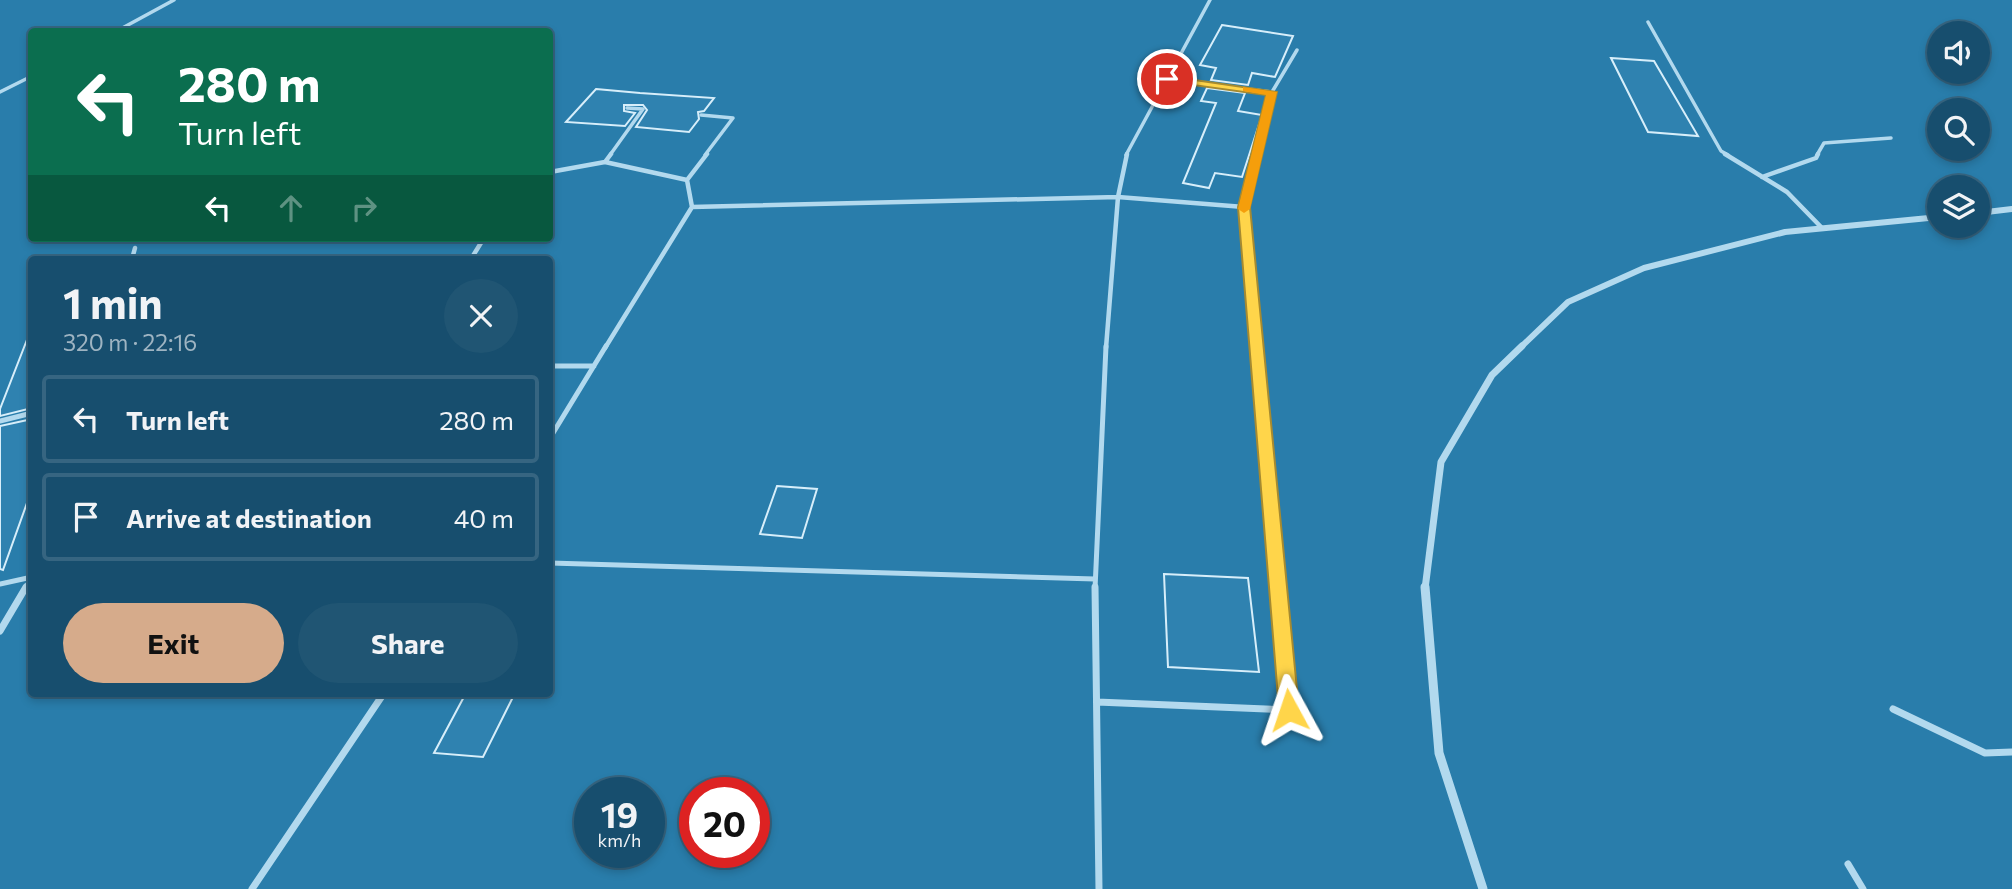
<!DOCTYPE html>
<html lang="en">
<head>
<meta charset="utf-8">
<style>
  body { margin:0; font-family:Commissioner,sans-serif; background:#205573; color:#f1f3f6; height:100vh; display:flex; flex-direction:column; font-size:26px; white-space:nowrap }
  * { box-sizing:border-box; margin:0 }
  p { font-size:23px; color:#9eb4c2 }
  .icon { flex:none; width:38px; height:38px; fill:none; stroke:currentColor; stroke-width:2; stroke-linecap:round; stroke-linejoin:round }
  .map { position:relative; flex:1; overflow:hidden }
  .panel { position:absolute; left:28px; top:256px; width:525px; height:441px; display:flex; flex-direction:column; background:#174e6e; border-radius:7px; box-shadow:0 4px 10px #0003,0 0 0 2px #366581 }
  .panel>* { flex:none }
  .top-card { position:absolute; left:28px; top:28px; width:525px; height:214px; border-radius:7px; box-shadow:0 4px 10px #0003,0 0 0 2px #366581; background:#0b6e4f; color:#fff; overflow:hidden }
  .tools { position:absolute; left:1927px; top:21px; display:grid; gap:14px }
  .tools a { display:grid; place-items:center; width:63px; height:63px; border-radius:50%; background:#174e6e; box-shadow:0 4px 10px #0003,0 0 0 2px #366581; font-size:35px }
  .speed { position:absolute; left:574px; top:777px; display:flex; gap:14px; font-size:35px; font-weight:700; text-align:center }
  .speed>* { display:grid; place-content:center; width:91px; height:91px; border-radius:50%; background:#174e6e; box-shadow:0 4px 10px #0003,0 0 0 2px #366581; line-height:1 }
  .speed small { font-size:18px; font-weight:400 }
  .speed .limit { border:10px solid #d22; background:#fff; color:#111 }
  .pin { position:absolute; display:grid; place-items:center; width:60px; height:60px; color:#fff; margin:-30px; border:4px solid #fff; border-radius:50%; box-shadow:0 2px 7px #0007 }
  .me { position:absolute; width:77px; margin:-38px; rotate:355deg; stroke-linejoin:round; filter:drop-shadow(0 0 5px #0008) }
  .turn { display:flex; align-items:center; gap:24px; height:147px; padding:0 35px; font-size:32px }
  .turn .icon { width:91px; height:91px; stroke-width:2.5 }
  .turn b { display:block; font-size:49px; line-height:60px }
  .lanes { display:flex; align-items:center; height:66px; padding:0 35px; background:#0003; justify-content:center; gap:35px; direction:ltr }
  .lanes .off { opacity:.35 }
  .round { display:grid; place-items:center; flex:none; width:74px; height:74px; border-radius:37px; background:#205573 }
  .headline { display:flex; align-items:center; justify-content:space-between; height:119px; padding:0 35px }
  h1 { font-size:42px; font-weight:700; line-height:52px }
  .button { display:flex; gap:14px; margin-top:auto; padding:14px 35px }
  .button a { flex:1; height:80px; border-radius:42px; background:#d6ab8b; color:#111; font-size:28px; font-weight:700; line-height:80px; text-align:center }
  .button a+a { background:#205573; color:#f1f3f6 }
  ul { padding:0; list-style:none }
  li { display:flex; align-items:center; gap:21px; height:88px; margin:0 14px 10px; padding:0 21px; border:4px solid #366581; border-radius:7px }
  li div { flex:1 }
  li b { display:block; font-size:26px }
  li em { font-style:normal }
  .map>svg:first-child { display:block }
</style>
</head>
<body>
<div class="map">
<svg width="2012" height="889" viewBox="0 0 2012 889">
  <rect width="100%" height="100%" fill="#1f6893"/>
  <path fill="#297dab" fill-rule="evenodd" d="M0,0H2012V889H0ZM32,32H550V238H32ZM1939,33H1978V72H1939ZM1939,110H1978V149H1939ZM1939,187H1978V226H1939ZM32,259H550V693H32ZM590,793H649V852H590ZM695,793H754V852H695Z"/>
  <path fill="#2f82b0" stroke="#d7eefa" stroke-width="2" d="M1222,25L1293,36L1275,77L1252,73L1248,85L1211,80L1216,68L1200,65Z
    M1611,58L1654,61L1698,136L1648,132Z
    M1207,88L1245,93L1238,111L1262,115L1242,177L1215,173L1209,188L1183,183L1216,103L1201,101Z
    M596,89L640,93L714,98L704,111L698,112L699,119L689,132L636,127L647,110L643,105H624V111L635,113L625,126L566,122Z
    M30,332L32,408L0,416V409Z
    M32,419V489L3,570L0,569V426Z
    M777,486L817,489L802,538L760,534Z
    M1164,574L1248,578L1259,672L1168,667Z
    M466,693H515L483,757L434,753Z"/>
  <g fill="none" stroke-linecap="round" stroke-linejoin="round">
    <path stroke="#b2d9ee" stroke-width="3.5" d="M1648,22L1721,151L1728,155
      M115,32L174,0
      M1167,79L1272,92
      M0,92L32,76
      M701,115L733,118L705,155
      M610,155L643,109L627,108
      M1126,155L1210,0
      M1257,155L1272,92L1297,50
      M1817,155L1824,143L1891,138"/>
    <path stroke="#b2d9ee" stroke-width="4.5" d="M1725,154L1787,192L1822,228
      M605,162L611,154
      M550,172L605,162L687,180L692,207
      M1762,177L1816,158L1818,154
      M687,180L707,154
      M132,259L135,248
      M471,259L484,238
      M605,348L692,207L1118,197L1244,207
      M1106,348L1118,197L1127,154
      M1257,348L1244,207L1257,154"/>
    <path stroke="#b2d9ee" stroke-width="5" d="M1256,346L1278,589
      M550,366H594
      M0,421L32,413
      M550,438L606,346
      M550,563L1095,579
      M0,584L32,577
      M25,589L32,577
      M1095,589L1106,346"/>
    <path stroke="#b2d9ee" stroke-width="7" d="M1095,587L1099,889
      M0,631L26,587
      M1097,702L1289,710L1278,587
      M1893,709L1985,753L2012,752
      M1848,864L1863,889
      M252,889L384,693"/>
    <path stroke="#b2d9ee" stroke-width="6" d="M1978,213L2012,209
      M1520,348L1568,302L1644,268L1785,232L1939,217"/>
    <path stroke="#b2d9ee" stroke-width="7" d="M1425,589L1441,462L1492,375L1522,346"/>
    <path stroke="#b2d9ee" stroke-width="9" d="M1425,587L1439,753L1483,889"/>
  </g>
  <path fill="#ffd54a" stroke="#a68a30" stroke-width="2" d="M1167,76L1277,92L1250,207L1299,710L1296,716L1289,718L1282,716L1279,710L1238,207L1266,95L1164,81V77Z"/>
  <path fill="#f59e0b" d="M1243,87L1277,92L1250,209L1244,213L1238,209L1266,95L1243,91Z"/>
</svg>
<div class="tools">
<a><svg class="icon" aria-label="sound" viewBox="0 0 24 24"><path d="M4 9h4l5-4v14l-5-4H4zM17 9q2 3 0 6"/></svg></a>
<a><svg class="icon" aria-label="search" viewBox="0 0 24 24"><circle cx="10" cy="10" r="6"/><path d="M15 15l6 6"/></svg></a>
<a><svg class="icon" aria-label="layers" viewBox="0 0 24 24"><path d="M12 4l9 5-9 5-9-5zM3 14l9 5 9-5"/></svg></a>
</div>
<div class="speed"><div>19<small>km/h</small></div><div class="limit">20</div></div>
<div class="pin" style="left:1167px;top:79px;background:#d93025"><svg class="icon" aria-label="arrive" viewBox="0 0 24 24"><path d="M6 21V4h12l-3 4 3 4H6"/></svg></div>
<svg class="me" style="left:1289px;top:710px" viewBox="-20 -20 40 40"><path d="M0-17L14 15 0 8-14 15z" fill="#ffd54a" stroke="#fff" stroke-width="4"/></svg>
<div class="top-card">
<div class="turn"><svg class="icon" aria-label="left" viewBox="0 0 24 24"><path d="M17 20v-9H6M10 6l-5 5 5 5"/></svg><div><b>280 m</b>Turn left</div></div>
<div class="lanes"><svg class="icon" aria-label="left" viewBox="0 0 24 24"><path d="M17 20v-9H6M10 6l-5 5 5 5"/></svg><svg class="icon off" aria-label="ahead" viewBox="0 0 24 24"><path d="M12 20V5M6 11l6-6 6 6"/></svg><svg class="icon off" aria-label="right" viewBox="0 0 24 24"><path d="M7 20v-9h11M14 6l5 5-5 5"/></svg></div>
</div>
<section class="panel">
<div class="headline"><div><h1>1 min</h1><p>320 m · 22:16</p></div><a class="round"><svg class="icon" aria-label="close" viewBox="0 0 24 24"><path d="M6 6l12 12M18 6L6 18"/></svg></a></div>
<ul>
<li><svg class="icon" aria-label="left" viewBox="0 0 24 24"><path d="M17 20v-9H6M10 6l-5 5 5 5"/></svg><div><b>Turn left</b></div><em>280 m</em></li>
<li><svg class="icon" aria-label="arrive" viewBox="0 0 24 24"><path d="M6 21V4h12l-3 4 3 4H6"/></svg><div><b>Arrive at destination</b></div><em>40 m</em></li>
</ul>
<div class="button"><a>Exit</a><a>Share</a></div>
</section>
</div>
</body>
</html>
